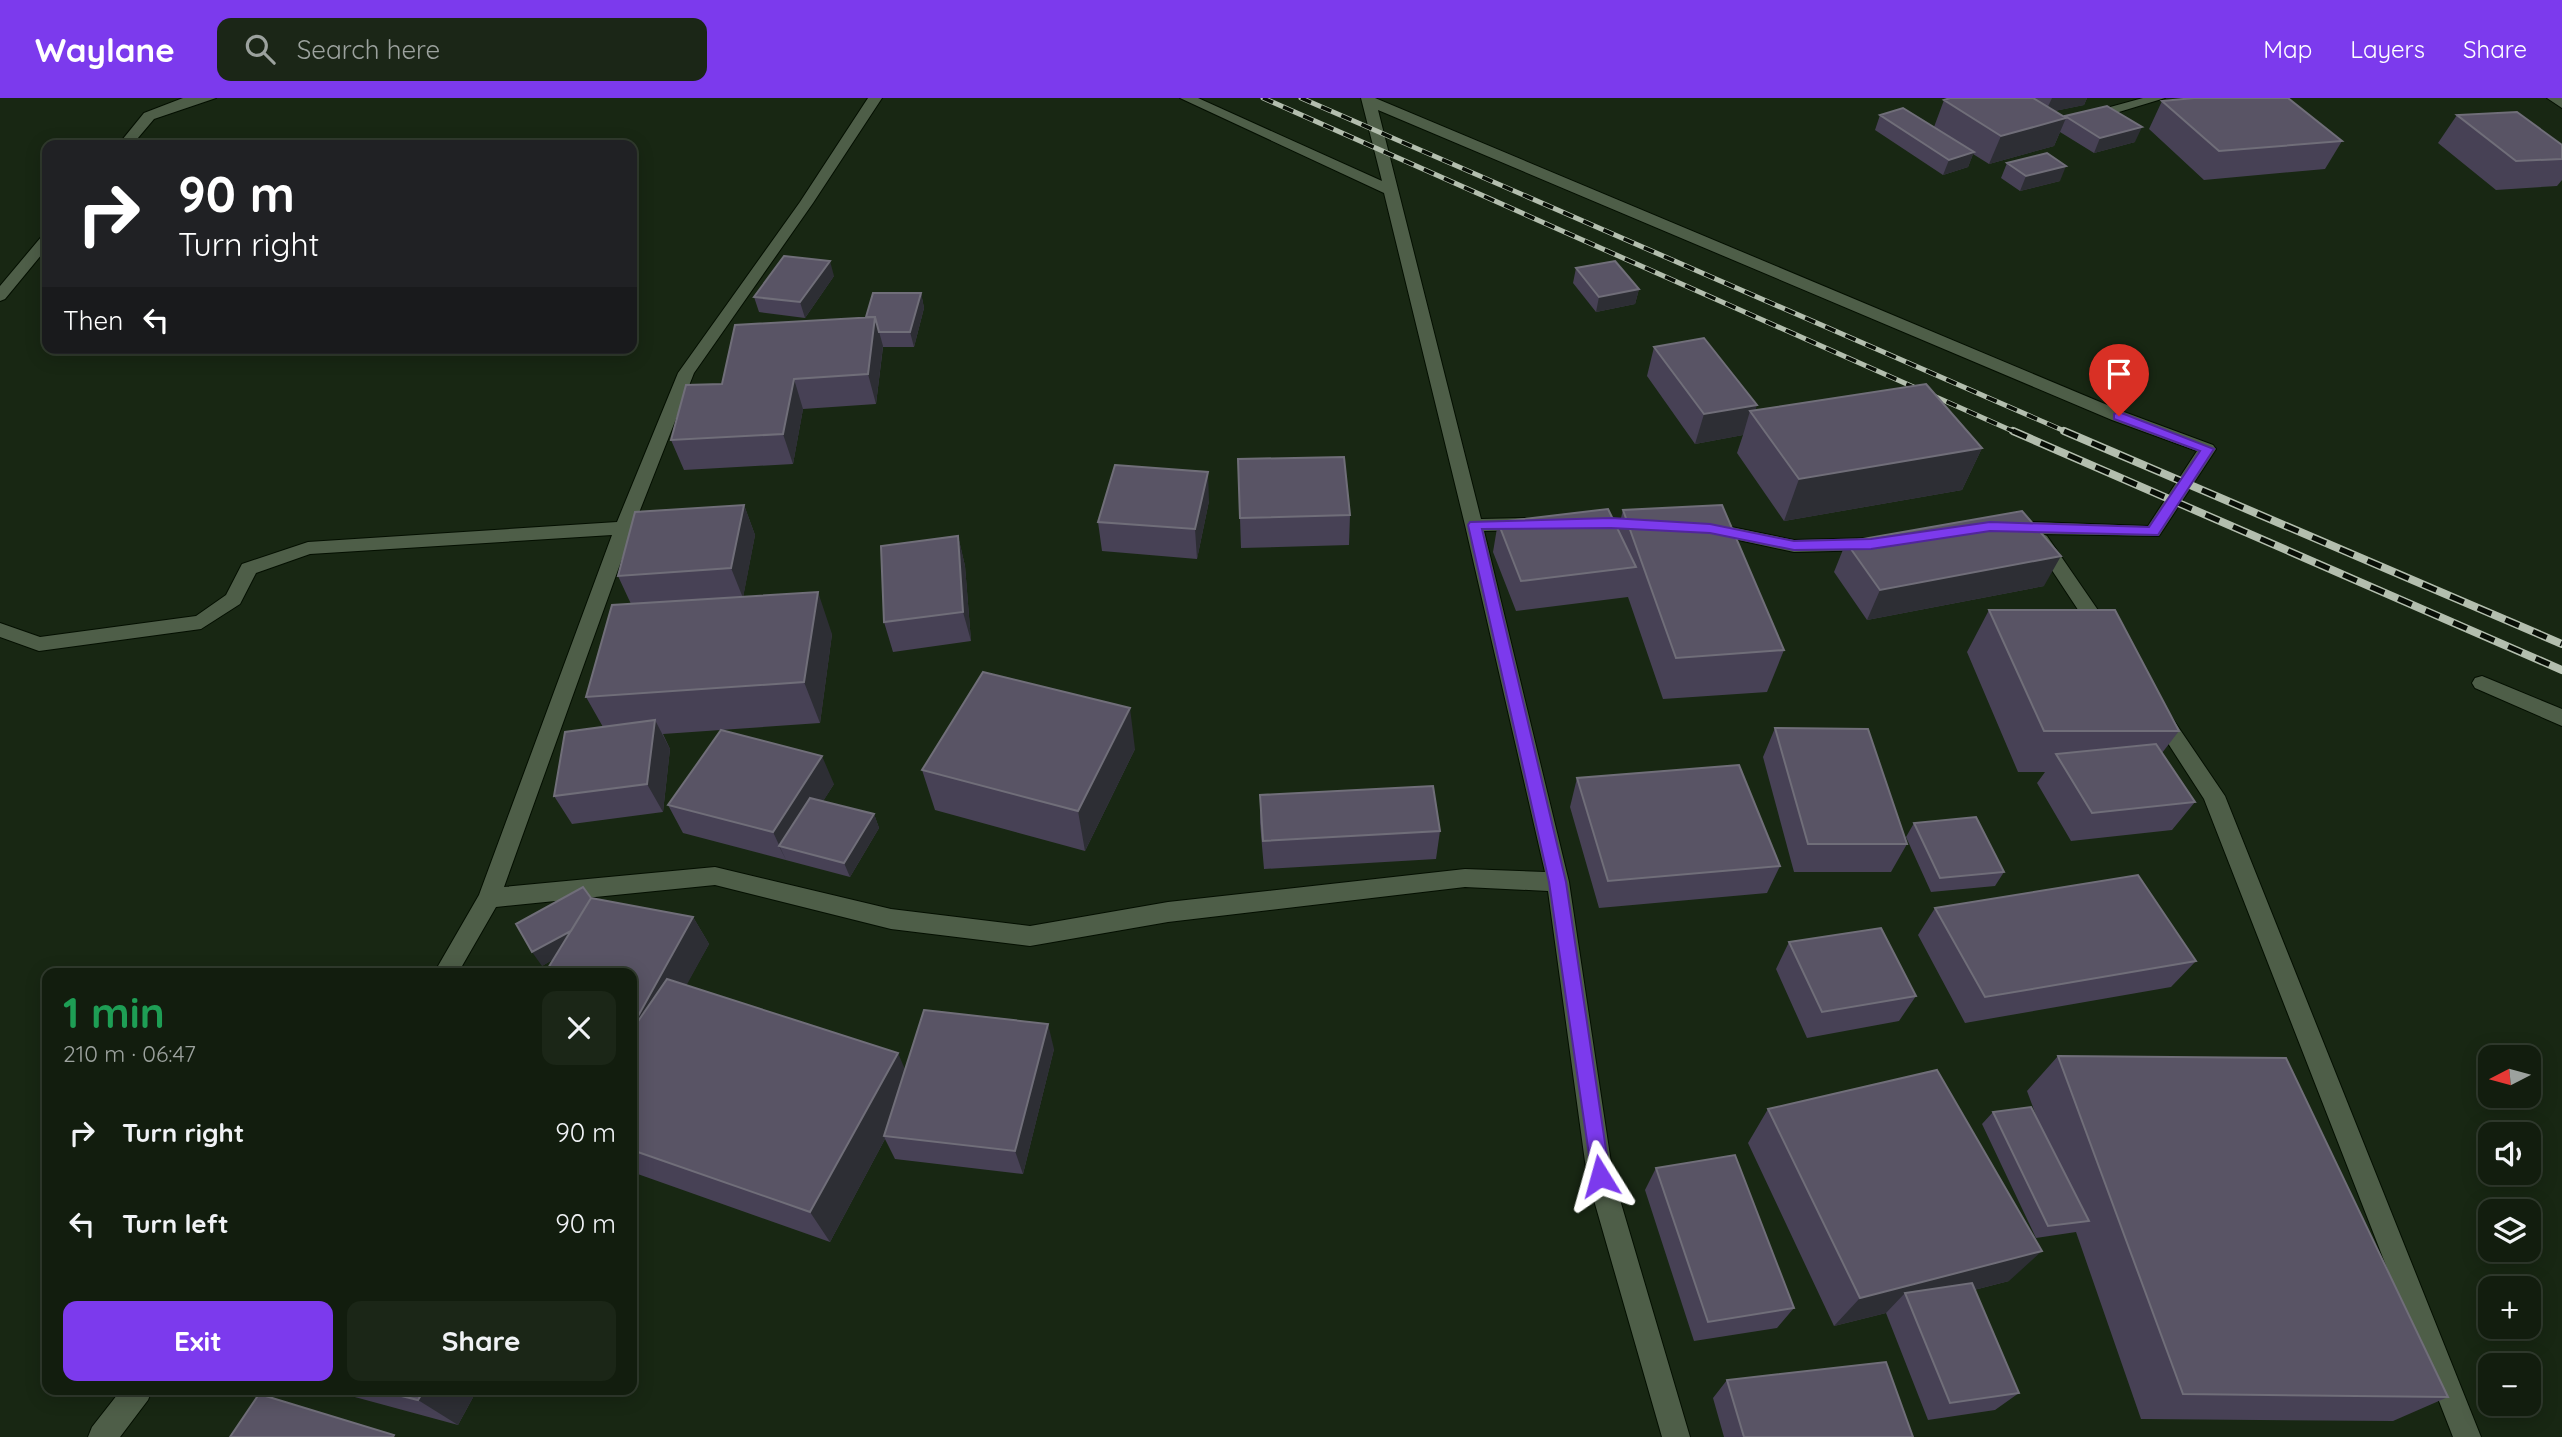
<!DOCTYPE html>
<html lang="en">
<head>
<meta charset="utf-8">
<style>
  body { margin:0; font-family:Quicksand,sans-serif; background:#1b2617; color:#f1f3f6; height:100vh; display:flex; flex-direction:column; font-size:26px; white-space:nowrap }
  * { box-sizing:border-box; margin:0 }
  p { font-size:23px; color:#9ca29e }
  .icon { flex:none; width:38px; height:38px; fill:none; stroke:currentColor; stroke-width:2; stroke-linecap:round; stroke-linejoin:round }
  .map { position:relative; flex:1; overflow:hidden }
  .details { position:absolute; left:42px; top:870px; width:595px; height:427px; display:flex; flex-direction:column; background:#121d0e; border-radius:14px; box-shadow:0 4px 18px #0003,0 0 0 2px #313b2e }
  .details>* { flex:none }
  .banner { position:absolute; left:42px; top:42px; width:595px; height:214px; border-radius:14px; box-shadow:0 4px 18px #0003,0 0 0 2px #313b2e; background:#202124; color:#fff; overflow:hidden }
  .needle { width:46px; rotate:264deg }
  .tools { position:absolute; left:2478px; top:947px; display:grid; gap:14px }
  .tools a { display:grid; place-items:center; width:63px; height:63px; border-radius:14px; background:#121d0e; box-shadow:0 4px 18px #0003,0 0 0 2px #313b2e; font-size:35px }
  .pin { position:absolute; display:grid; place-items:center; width:60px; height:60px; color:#fff; margin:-72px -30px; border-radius:50% 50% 50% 0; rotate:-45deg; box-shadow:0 0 7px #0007 }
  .pin .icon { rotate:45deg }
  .me { position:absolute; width:77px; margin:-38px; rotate:352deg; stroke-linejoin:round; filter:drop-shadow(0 0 5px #0008) }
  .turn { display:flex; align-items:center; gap:24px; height:147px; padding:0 21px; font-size:32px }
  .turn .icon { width:91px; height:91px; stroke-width:2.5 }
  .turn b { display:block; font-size:49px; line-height:60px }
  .then { display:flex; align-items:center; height:66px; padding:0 21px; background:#0003; gap:14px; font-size:26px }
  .round { display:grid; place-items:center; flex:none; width:74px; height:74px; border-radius:14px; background:#1b2617 }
  .summary { display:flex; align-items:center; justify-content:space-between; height:119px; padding:0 21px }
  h1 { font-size:42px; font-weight:800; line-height:52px; color:#1e9e55 }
  .button { display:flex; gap:14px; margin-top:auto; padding:14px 21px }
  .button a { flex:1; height:80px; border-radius:14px; background:#7c3aed; color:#fff; font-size:28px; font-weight:800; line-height:80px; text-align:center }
  .button a+a { background:#1b2617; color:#f1f3f6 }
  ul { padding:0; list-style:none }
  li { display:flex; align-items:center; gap:21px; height:91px; padding:0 21px }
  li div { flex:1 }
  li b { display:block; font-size:26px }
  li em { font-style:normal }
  header { display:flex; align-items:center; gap:42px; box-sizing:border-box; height:98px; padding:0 35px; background:#7c3aed; color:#fff }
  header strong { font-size:33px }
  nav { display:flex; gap:38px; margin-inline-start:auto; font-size:24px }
  .search { width:490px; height:63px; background:#1b2617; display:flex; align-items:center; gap:18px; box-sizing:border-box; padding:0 24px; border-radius:14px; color:#9ca29e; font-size:26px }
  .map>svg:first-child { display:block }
</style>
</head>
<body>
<header>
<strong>Waylane</strong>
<div class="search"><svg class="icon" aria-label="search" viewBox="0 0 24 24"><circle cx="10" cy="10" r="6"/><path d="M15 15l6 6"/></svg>Search here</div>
<nav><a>Map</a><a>Layers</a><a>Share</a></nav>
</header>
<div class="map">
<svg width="2562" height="1339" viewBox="0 0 2562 1339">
  <rect width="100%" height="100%" fill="#182713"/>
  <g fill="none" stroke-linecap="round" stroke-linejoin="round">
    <g stroke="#040f01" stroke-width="2">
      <path id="minor" d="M183,0H216L154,21L132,47H118L144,15Z
        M868,0H882L813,105L694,275L633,430L504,789L715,769L891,811L1030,828L1168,804L1465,771L1545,774L1465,427L1384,95L1180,0H1198L1382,83L1361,0H1375L2124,314L2213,347L2216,351L2159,438L2043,436L2047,438L2113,534L2110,539H2096L2032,442L2039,436L2027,434L2024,430L2033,424L2148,428L2197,353L2112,322L1378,12L1481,421L1525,420L1534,426L1525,432L1484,433L1569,784L1613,1078L1690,1339H1662L1587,1078L1548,793L1465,789L1168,824L1030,848L891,831L715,787L496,809L458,875H434L479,797L612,437L310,456L256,475L240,506L201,531L39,553L0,539V525L40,539L196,518L226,497L242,466L308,444L617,424L678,275L800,104Z
        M2143,0H2165L2086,24L2079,20L2081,17Z
        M2547,0H2562V10Z
        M47,137V150L5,201L0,203V188L42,138Z
        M1707,424L1794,442L1873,440L1879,442L1882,446L1879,450L1873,452L1794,454L1701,434L1698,430L1701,426Z
        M2482,578L2562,611V628L2475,590L2472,585L2475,580Z
        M2159,608L2166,611L2225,698L2481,1339H2453L2204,701L2149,616L2152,611Z
        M121,1292H152L148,1302L120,1339H88L92,1329Z"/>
    </g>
    <use href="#minor" fill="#4e5e48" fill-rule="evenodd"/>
    <g stroke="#b3beae" stroke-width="5">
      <path id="rail-far1" d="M1263,0L2017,335
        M1301,0L2069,335"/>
    </g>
    <g stroke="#b3beae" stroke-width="8">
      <path id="rail" d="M2013,333L2562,572
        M2064,333L2562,546"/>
    </g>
    <use href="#rail-far1" stroke="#080e06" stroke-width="3.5" stroke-dasharray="11" stroke-linecap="butt"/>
    <use href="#rail" stroke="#080e06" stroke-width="5" stroke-dasharray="15" stroke-linecap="butt"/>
  </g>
  <path fill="#474155" d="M1950,0H2087L2084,7L2054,13L2065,19V18L2135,44L2094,55L2060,34L2054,48L1989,66L1973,56L1968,69L1943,77L1875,32L1880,17L1934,29L1944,2Z
    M2162,3L2342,43L2325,71L2204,82L2149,31Z
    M2457,17L2562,47V82L2557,88L2496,92L2438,45Z
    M2007,65L2060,83L2020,93L2001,80Z
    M1576,170L1639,191L1635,206L1596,214L1573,185Z
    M834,178L805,220L759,214L754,199Z
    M921,195L924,210L914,249H883L876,306L803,311L793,366L684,372L671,342L722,286Z
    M1654,249L1756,312L1982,350L1962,392L1784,423L1737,355L1743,337L1695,346L1647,278Z
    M1238,361L1350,417L1349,447L1241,450Z
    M1209,403L1197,461L1102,453L1098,424Z
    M744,407L755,437L743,499L832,536L820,625L663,636L670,651L663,714L572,726L554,698L603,629L586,599L631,506L618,478Z
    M1623,412L1784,552L1767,594L1663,601L1628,499L1516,513L1493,454L1498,424L1618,432Z
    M958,438L965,468L971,543L893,554L884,524Z
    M1846,444L2044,488L1867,522L1834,474Z
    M1989,512L2179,633L2162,655L2195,704L2172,732L2071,743L2037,685L2045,674H2018L1967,554Z
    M1775,630L1907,746L1891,774H1794L1763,659Z
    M1135,651L1085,753L935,712L922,672Z
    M1577,680L1780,768L1767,795L1599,810L1570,709Z
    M834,686L823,703L874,716L879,730L850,779L683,735L668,707Z
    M1260,697L1440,733L1436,761L1264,771L1260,725Z
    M1914,725L2004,774L1995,788L1931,794L1906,739Z
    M591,800L693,819L709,846L686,887L905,971L1054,951L1023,1076L895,1061L885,1041L830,1144L632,1074V875L552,862L542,868Z
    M1935,810L2196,863L2171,889L1965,925L1918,837Z
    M1789,844L1916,898L1899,923L1807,940L1776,871Z
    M2058,958L2448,1299L2393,1323L2141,1321L2076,1134L2036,1140L1982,1026L1993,1014L2038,1023L2027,993Z
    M1768,1011L2009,1183L1974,1192L2019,1295L1995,1312L1928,1322L1886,1215L1834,1228L1748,1045Z
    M1656,1070L1794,1210L1777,1230L1694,1243L1645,1092Z
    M1727,1282L1913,1339H1724L1713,1300Z
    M329,1292H477L458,1327Z"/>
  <path fill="#2d2e34" d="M2052,0H2087L2084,7L2045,15Z
    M2066,20L2054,48L1989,66L2001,38Z
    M2142,29L2135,44L2094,55L2100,40Z
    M1974,54L1968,69L1943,77L1949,62Z
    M2066,68L2060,83L2020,93L2026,78Z
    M830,163L834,178L805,220L800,204Z
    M1639,191L1635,206L1596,214L1599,199Z
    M921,195L924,210L914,249L910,234Z
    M875,219L883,248L876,306L868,276Z
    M794,281L803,311L793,366L783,336Z
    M1757,307L1754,318L1750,313L1743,337L1695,346L1704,316Z
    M1982,350L1962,392L1784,423L1799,381Z
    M1208,374L1209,403L1197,461L1195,431Z
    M744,407L755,437L743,500L731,470Z
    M958,438L965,468L971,543L963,514Z
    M2061,458L2044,488L1867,522L1880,492Z
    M818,494L832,536L820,625L804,584Z
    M1130,610L1135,651L1085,753L1078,713Z
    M655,622L670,651L663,714L647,686Z
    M822,658L834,686L793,751L779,748L786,762L773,734Z
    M874,716L879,730L850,779L844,765Z
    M600,813L606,832L542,868L532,854Z
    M693,819L709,846L642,969L632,955V929Z
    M1048,926L1054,951L1023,1076L1015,1053Z
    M898,955L913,990L884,1038L885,1041L830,1144L810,1114Z
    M2042,1153L2009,1183L1911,1208L1905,1195L1886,1215L1834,1228L1860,1200Z
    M424,1292H477L458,1327L418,1302Z"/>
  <path fill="#595465" stroke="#706e79" stroke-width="2" d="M1950,0H2033L2066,20L2001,38L1944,2Z
    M2194,0H2288L2342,43L2219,53L2162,3Z
    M2107,8L2142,29L2100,40L2065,18Z
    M1903,10L1974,54L1949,62L1880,17Z
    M2517,14L2562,47V61L2516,63L2457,17Z
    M2047,55L2066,68L2026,78L2007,65Z
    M784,158L830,163L800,204L754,199Z
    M1615,163L1639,191L1599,199L1576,170Z
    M873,195H921L910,234H879L875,219H866Z
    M875,219L868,276L794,281L783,336L671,342L686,287L722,286L735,227Z
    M1704,240L1757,307L1704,316L1654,249Z
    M1926,286L1982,350L1799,381L1750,313Z
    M1344,359L1350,417L1240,420L1238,361Z
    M1115,367L1208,374L1195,431L1098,424Z
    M744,407L731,470L618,478L635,414Z
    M1722,407L1784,552L1676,560L1623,412Z
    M1608,411L1636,469L1521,483L1498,424Z
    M2022,413L2061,458L1880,492L1846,444Z
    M958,438L963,514L884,524L881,448Z
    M818,494L804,584L586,599L612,507Z
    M1989,512H2115L2179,633H2044Z
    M983,574L1130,610L1078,713L922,672Z
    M655,622L647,686L554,698L565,634Z
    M1775,630L1868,631L1907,746H1808Z
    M721,632L822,658L773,734L668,707Z
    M2156,646L2195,704L2092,715L2056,656Z
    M1739,667L1780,768L1608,783L1577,680Z
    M1433,688L1440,733L1263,743L1260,697Z
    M810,700L874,716L844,765L779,748Z
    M1976,719L2004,774L1940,780L1914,725Z
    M2138,777L2196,863L1985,899L1935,810Z
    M583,789L591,800L571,833L532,854L516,826Z
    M591,800L693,819L632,929V875H545Z
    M1881,830L1916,898L1822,914L1789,844Z
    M667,881L898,955L810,1114L632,1052V932Z
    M924,912L1048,926L1015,1053L884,1038Z
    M2058,958L2286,960L2448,1299L2183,1296Z
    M1937,972L2042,1153L1860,1200L1768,1011Z
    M2031,1009L2089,1123L2048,1128L1993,1014Z
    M1735,1057L1794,1210L1708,1224L1656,1070Z
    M1972,1185L2019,1295L1950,1305L1905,1195Z
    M1886,1264L1913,1339H1744L1727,1282Z
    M377,1292H424L418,1302Z
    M259,1296L394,1337L393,1339H230Z"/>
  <path fill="#7c3aed" stroke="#51269a" stroke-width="2" d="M2119,314L2214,351L2158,437L1990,433L1871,451L1794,452L1710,435L1611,430L1482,431L1566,784L1610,1078L1607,1084L1600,1087L1593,1084L1549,784L1468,427L1470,424L1611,420L1710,426L1794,443L1871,441L1990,424L2149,429L2200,353L2114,321V316Z"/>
</svg>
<div class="tools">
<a><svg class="needle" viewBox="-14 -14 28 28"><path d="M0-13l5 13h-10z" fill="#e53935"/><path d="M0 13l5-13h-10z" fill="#9ca29e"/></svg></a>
<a><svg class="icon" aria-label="sound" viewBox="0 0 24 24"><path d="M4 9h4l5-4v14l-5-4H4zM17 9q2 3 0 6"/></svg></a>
<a><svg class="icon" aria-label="layers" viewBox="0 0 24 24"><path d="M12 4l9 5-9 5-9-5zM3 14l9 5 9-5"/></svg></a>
<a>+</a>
<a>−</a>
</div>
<div class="pin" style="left:2119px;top:318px;background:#d93025"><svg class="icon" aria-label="arrive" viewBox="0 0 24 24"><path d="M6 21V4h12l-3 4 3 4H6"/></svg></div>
<svg class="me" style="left:1600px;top:1078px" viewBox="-20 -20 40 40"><path d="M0-17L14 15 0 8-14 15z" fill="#7c3aed" stroke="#fff" stroke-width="4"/></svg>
<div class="banner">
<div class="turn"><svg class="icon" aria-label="right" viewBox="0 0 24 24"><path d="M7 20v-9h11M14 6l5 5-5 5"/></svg><div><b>90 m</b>Turn right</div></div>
<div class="then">Then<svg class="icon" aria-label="left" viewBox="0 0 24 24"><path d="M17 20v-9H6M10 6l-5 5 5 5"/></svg></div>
</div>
<section class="details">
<div class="summary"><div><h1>1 min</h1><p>210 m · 06:47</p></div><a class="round"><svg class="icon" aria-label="close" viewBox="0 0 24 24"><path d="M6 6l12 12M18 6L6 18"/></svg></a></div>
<ul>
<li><svg class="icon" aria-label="right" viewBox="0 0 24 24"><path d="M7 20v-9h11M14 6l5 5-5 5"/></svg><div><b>Turn right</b></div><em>90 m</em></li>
<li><svg class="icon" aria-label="left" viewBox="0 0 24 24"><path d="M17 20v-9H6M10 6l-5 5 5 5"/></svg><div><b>Turn left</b></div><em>90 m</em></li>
</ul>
<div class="button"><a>Exit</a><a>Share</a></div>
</section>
</div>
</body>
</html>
